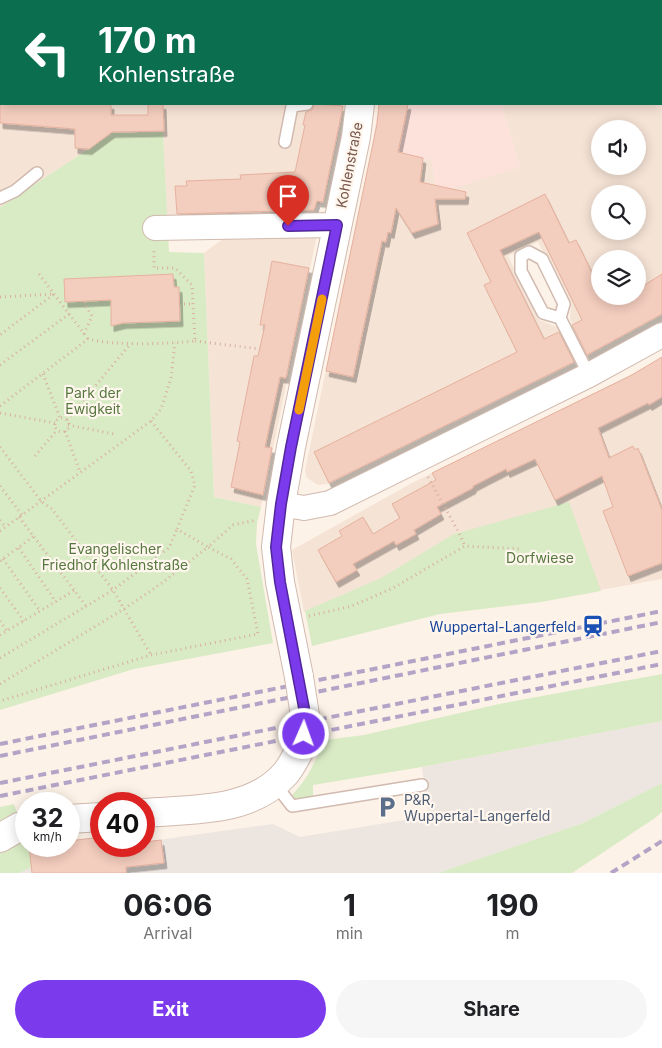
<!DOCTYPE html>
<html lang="en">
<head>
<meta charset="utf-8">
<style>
  body { margin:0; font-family:Inter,sans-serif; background:#f6f6f6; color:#202124; height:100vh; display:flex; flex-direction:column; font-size:19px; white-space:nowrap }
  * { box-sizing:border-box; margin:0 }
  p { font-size:16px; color:#757577 }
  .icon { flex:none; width:28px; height:28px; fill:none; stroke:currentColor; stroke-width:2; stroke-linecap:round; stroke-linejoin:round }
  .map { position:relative; height:873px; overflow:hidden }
  .drawer { display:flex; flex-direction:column; background:#fff; flex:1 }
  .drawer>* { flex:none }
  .guide { position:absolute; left:0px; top:0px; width:662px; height:105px; box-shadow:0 2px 12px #0003; background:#0b6e4f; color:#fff; overflow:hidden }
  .buttons { position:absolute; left:591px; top:120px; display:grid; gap:10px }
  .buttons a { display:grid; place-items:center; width:55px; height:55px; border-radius:50%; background:#fff; box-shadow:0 2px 12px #0003; font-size:25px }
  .speed { position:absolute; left:15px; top:792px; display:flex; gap:10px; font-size:25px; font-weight:700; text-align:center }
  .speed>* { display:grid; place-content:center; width:65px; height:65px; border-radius:50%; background:#fff; box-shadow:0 2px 12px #0003; line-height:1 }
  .speed small { font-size:12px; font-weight:400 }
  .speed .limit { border:8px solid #d22; background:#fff; color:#111 }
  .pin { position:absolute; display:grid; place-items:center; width:42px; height:42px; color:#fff; margin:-51px -21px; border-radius:50% 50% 50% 0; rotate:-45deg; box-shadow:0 0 5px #0007 }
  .pin .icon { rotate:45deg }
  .me { position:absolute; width:55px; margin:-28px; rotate:2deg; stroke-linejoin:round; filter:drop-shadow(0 0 4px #0008) }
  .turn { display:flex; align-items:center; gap:18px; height:105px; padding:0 15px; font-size:22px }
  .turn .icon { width:65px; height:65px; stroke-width:2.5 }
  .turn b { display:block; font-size:35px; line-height:42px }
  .eta { display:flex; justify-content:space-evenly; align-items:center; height:85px; text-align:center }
  .eta b { font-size:30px; font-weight:700; line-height:35px }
  .cta { display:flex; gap:10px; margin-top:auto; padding:10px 15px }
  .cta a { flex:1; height:58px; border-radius:30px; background:#7c3aed; color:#fff; font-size:20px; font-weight:700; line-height:58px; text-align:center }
  .cta a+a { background:#f6f6f6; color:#202124 }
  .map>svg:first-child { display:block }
</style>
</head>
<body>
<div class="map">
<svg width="662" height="873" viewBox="0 0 662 873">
  <defs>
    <filter id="shadow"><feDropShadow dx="3" dy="5.5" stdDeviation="0" flood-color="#0004"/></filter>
  </defs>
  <rect width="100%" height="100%" fill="#fdf2e7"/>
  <path fill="#f5e3d5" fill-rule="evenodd" d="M0,0H353L1,1V104H345L325,200L312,210L167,216L163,132L113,133L0,207Z
    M470,0H662V314L589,355L570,319L571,306L538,242L508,256L539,320L557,327L574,362L327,484L318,485L307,478L305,471L372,147L432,160L436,193L520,167L501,104H661V1ZM600,129H638V166H600ZM600,194H638V231H600ZM600,259H638V296H600Z
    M317,235L261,507L214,497L204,253L224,238Z
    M662,357V579L600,590L380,579L304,612L292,550L412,483L632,374Z"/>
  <path fill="#fde1db" d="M388,0H470V1H388Z
    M379,104H501L520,167L436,194L432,160L372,147Z"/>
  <path fill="#ede5e0" d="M662,721V783L583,823L438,873H19L69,846V841L101,837V846H144V842L273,824L300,837L429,816L422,767Z"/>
  <path fill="#d9ebc5" d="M163,132L169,252L204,253L214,497L261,507L257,523L256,544L273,643L134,669L0,710V207L113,133Z
    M569,502L601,591L541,602L440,614L312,646L305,611L381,578L454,534Z
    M662,674V721L422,767L313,785V797L293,801L290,797C308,779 315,763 324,740L364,735L499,704Z
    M662,783V812L655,818L572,873H438L583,823Z
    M14,804L26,838V846H29L32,867L19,873H0V807Z"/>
  <path fill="#f3cdbe" stroke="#e6b19e" filter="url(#shadow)" d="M0,104H111V115H148V104H163L164,131L112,132L89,149L75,148V129L0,123Z
    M314,104L343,106L323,202L317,201L314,210L177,214L175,186H187L186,181L241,179L240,175L295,172L305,125H303L306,112L312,110Z
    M379,104H408L398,152L423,158L420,182L466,192L465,199H435L438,224L412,233L396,208L391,233L388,232L386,242L382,241L353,377L326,371L377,124Z
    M545,194L569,243L576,240L600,289V296H638V289L662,274V314L587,355L572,325L582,320L539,232L500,250L544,339L559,332L574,362L329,483L314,452L517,352L484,285L491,282L467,233Z
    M272,261L309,268L286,378L280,377L265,447L272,448L263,495L231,487L240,442L237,441L254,356H258L265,325H260Z
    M173,274L174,287H179L180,321L123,323L111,326V300L65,302L64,279Z
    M662,357V397L649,405L648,403L598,428L609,458L633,446L635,450L638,448L662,510V563L628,576L603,511L613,507L602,476L555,500L535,459L507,472L506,469L473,486V488L437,507L441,514L414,530L416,534L396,545L394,541L353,564L357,570L336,582L318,550L342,536L339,531L363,517L373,534L400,518L392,504L436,480L432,473L632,375Z
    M101,837V846H144V842L161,840L164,863L126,867V873H32L29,846H69V841Z"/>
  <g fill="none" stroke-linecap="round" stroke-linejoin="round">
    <g stroke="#d1baaf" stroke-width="14">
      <path id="service" d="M285,142L292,106L307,104
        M0,198L15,191L37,173
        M560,318L543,313L521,271V256L529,252L542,259L564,304L560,318L589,375
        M275,784L292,806L422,785"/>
    </g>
    <g stroke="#d1baaf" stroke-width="26">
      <path id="minor" d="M155,228L337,225
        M281,504L304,508L330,503L589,375L662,335"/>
    </g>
    <g stroke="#d1baaf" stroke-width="30">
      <path id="tertiary" d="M370,1L371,0
        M299,677L280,582L276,547L281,504L291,447L356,137L360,104
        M144,813C191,809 251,813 285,774C292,766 296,757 301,747
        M69,819L101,817
        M0,838L19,827L26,825"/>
    </g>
    <path stroke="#d8b0a1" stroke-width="3" stroke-dasharray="1 4" stroke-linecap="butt" d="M39,274L88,339
      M0,297L54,294L0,335
      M179,304H193
      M84,334L92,316L85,305V301
      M195,341L260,349
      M0,365L69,314
      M43,374L60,418
      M0,406L88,339C116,346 166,344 195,341L192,285L175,268H154V248
      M0,413L55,423
      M55 425a7 7 0 1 1 14 0a7 7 0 1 1-14 0Z
      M67,420L131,343
      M151,421L191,471L195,485L177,529L208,547L233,525L257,520
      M68,425L114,434
      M65,431L80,472
      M0,447L41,501L52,509L113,590L151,655
      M35,456L57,430
      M428,477L458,531L465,546
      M0,486L22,515
      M19,517L86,606
      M0,520L5,527
      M0,531L151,421L161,409L171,378L175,343
      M19,548L56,602
      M3,559L40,611
      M0,561L34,536
      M0,588L24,621
      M309,616L352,606L393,588L465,546L520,549
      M0,621L7,631
      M0,635L75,590
      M0,658L113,590L169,548L177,529
      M0,684L124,609L162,583L208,547L231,559L247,579L258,634L151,655L0,701"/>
    <use href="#service" stroke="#fff" stroke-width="11"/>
    <use href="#minor" stroke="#fff" stroke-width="24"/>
    <use href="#tertiary" stroke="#fff" stroke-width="28"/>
    <path stroke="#b3a4c7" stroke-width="4" stroke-dasharray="8 5" stroke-linecap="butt" d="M0,744L662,611
      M0,756L662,622
      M0,783L662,651
      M0,796L662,664
      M611,873L662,841"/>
    <g stroke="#d1baaf" stroke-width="30" stroke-linecap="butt">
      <path id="tertiary-bridge" d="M299,677L306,722L301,747"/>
    </g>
    <use href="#tertiary-bridge" stroke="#fff" stroke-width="28"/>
  </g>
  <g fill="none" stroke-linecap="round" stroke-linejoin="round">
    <g stroke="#51269a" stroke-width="12">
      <path id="route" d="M288,226L337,225L291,447L281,504L276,547L280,582L304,708L306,722L304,734"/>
    </g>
    <use href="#route" stroke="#7c3aed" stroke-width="9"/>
    <path stroke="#f59e0b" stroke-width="9" d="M299,410L322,299"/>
  </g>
  <defs>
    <g id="station-bare" transform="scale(1.725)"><path d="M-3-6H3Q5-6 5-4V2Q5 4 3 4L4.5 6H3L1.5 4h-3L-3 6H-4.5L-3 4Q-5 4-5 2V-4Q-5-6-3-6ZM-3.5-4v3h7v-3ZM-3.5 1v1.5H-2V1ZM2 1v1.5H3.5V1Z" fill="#1a4fb4" stroke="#fff6ee" stroke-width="2.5" paint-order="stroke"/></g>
    <g id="parking-bare" transform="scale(1.725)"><path d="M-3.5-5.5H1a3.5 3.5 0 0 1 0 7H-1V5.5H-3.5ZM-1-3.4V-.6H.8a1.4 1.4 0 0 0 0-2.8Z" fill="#5c6f8a" stroke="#fff6ee" stroke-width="2.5" paint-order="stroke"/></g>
  </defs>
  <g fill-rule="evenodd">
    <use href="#station-bare" x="593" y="626"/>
    <use href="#parking-bare" x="387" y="807"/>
  </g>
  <g text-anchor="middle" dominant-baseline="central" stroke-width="4.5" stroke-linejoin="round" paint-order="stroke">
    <g font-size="14" fill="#77554a" stroke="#fff6ee">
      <text transform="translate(349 165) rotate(-79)">Kohlenstraße</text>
    </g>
    <g font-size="14" fill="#56773f" stroke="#fff6ee">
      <text x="93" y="392">Park der<tspan x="93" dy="16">Ewigkeit</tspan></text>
      <text x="115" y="548">Evangelischer<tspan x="115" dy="16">Friedhof Kohlenstraße</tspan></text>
      <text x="540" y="557">Dorfwiese</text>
    </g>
    <g font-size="14" fill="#164399" stroke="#fff6ee" text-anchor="end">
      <text x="576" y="626">Wuppertal-Langerfeld</text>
    </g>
    <g font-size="14" fill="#4e5e75" stroke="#fff6ee" text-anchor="start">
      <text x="404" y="799">P&amp;R,<tspan x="404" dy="16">Wuppertal-Langerfeld</tspan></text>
    </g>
  </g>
</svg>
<div class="buttons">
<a><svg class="icon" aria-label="sound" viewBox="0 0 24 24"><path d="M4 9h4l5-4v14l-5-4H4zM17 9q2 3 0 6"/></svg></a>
<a><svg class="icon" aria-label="search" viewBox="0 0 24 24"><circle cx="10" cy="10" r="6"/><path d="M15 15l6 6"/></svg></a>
<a><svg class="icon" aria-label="layers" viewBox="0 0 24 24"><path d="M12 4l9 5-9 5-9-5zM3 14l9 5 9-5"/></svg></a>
</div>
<div class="speed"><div>32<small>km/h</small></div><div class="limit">40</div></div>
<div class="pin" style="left:288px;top:226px;background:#d93025"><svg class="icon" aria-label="arrive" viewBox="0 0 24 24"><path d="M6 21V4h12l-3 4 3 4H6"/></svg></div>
<svg class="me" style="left:304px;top:734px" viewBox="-20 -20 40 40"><circle r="17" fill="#7c3aed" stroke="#fff" stroke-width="3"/><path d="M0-11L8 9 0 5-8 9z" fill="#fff"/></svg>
<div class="guide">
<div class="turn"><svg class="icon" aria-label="left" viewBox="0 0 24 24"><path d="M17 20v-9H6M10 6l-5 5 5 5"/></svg><div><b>170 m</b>Kohlenstraße</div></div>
</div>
</div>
<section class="drawer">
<div class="eta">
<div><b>06:06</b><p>Arrival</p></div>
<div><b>1</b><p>min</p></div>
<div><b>190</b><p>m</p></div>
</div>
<div class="cta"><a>Exit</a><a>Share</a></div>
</section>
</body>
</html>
